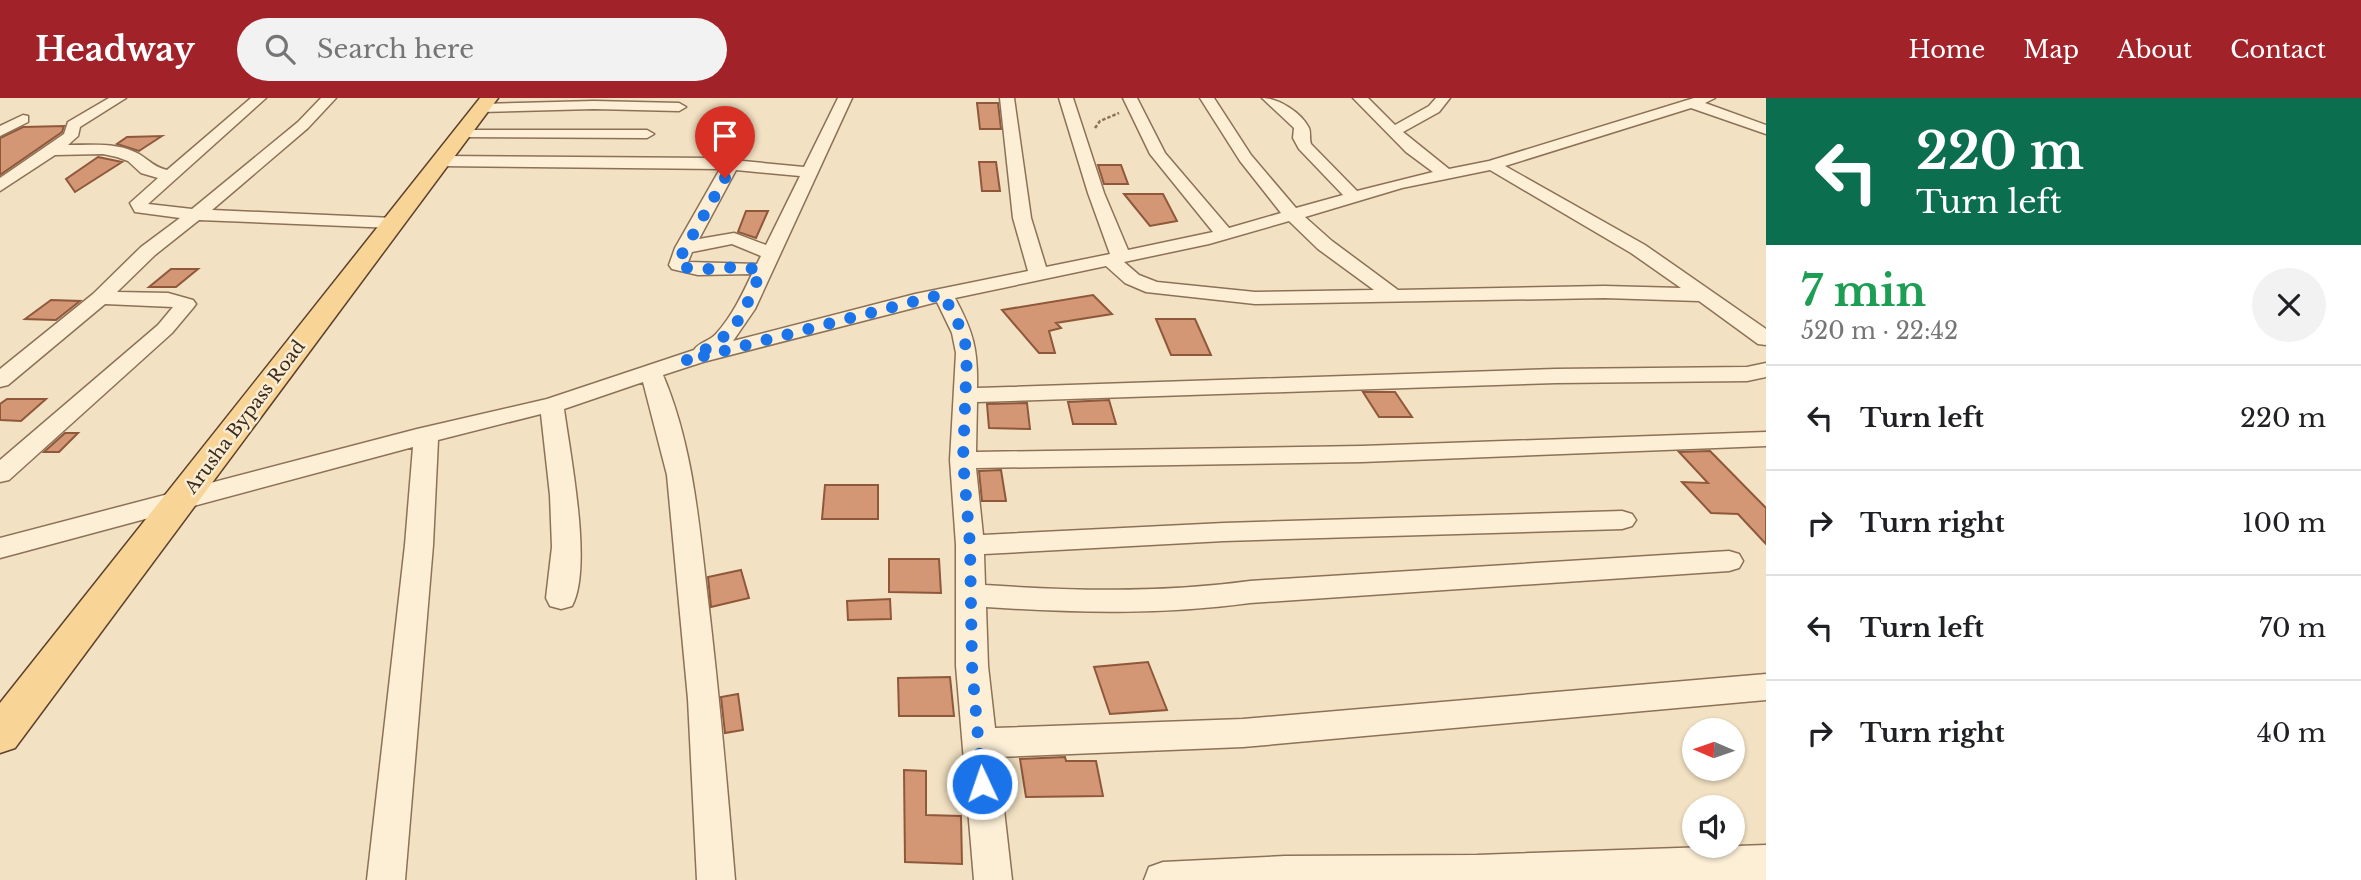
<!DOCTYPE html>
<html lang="en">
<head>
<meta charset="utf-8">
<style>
  body { margin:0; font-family:"Libre Baskerville",serif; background:#f2f2f2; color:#202124; height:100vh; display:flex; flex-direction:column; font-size:26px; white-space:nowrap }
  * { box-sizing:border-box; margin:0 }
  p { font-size:23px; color:#757577 }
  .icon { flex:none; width:38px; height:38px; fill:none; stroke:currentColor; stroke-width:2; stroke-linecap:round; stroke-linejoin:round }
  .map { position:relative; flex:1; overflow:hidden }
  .panel { display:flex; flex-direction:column; background:#fff; width:595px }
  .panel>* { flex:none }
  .top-card { background:#0b6e4f; color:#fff; overflow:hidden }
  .needle { width:46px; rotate:272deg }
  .fabs { position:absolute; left:1682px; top:620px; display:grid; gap:14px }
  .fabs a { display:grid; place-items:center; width:63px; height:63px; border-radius:50%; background:#fff; box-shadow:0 2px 5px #0004; font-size:35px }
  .pin { position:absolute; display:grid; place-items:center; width:60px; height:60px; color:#fff; margin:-72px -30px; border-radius:50% 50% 50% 0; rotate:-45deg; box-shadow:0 0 7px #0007 }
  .pin .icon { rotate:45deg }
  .me { position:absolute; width:77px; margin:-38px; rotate:357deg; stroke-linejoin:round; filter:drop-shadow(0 0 5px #0008) }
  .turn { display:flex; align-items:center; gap:24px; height:147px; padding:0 35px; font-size:32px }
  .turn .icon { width:91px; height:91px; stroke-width:2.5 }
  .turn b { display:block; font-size:49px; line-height:60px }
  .round { display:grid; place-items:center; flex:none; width:74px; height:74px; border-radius:37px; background:#f2f2f2 }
  .head { display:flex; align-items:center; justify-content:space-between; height:119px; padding:0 35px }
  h1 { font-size:42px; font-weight:700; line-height:52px; color:#1e9e55 }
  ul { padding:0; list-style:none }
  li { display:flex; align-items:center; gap:21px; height:105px; padding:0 35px; border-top:2px solid #e0e0e0 }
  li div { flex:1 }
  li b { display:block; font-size:26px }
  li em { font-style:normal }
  header { display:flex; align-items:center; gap:42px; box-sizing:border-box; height:98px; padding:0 35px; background:#a22229; color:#fff }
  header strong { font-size:33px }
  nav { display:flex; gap:38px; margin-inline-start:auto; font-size:24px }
  .search { width:490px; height:63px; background:#f2f2f2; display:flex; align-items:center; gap:18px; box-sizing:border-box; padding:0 24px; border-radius:38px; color:#757577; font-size:26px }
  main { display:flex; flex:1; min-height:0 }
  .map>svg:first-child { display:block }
</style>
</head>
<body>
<header>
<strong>Headway</strong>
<div class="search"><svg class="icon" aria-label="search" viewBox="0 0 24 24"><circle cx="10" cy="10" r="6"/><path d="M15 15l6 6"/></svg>Search here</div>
<nav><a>Home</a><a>Map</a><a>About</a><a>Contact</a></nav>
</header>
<main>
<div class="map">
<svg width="1766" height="782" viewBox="0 0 1766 782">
  <rect width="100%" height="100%" fill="#f2e1c2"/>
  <path fill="#d39775" stroke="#8f583b" stroke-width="2" d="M977,5H998L1001,31H980Z
    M64,28L62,34L0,77V40L23,29Z
    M162,38L139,53L117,46L127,39Z
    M98,59L122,64L75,94L66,81Z
    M979,64H996L1000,93H982Z
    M1098,67H1121L1128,86H1104Z
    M1124,96H1163L1177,123L1150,128Z
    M746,113H768L756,140L738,134Z
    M171,171H198L176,189H149Z
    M1093,197L1112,216L1056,225L1061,230L1049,233L1055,255H1039L1002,212Z
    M51,202L80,203L56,222L25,221Z
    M1156,221H1195L1211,257H1171Z
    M1363,294H1395L1412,319H1379Z
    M7,301H46L21,323L0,322V306Z
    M1109,302L1116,326H1073L1068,304Z
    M1027,305L1030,331L989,330L987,306Z
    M65,335H78L59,354H44Z
    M1710,353L1766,410V446L1738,416L1711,415L1682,384L1708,385L1679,354Z
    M1001,372L1006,403H982L979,373Z
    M825,387H878V421H822Z
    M889,461H939L941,495L889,494Z
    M741,472L749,500L711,509L708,479Z
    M890,501L891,521L848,522L847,503Z
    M1148,564L1167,612L1110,616L1094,569Z
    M950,579L954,618H899L898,580Z
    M738,596L743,632L725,635L721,599Z
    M1065,659L1066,663H1096L1103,698L1026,699L1020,661Z
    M904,672L926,673V717L961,718L962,766L905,764Z"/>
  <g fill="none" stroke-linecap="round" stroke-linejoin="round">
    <g stroke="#8d7157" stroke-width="3">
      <path id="minor" d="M109,0H126L80,29L78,38L68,47C91,47 118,44 139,56C150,63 154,69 167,72L251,0H266L148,106L192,111L298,24L321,0H336L308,30L212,112L393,120L402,125L393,130L199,122L155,157L117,194L168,195L193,202L196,206L193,210L172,235L9,382L0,384V362L158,227L173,209L105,206L8,287L0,289V271L93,196L141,149L180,120L135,114L130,105L158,80L141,75L128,63L117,59L103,56L55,57L0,93V80L64,36L68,24Z
        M838,0H852L755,211L733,243L915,196L1028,173L1013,120L1000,0H1014L1031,120L1046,169L1110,156L1088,95L1059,0H1073L1104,95L1128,152L1213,134L1150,56L1123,0H1137L1165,55L1229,130L1281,115L1240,63L1200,0H1214L1251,57L1296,110L1343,97L1299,51L1293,40L1294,30L1262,0C1278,0 1301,14 1309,30C1311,35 1309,40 1311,46L1357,93L1433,74L1406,54L1353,0H1368L1395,27L1429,8L1436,0H1450L1439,14L1403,34L1449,71L1489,63L1694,0H1715L1705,5L1766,27V36L1691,10L1505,68L1645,147L1766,231V247L1758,246L1699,203L1604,200L1255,206L1146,194L1125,185L1106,168L955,200C973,234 978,250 977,290L1556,271L1747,269L1766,265V279L1747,283L1556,285L977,304L976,354L1362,348L1766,334V348L1362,364L976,370L983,437L1224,425L1622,413L1632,416L1636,422L1632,428L1622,431L1224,443L984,456L985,487C1074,493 1162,495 1250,483L1729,453L1739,456L1743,463L1739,470L1729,473L1250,505C1162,517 1075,515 986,509L988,568L995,630L1243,621L1766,576V602L1243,649L998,659L1012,782H974L956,568V447L950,362L956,255L952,235L937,204L703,264L663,277C691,343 698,415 706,485C718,584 727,683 735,782H697L688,601L667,377L643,284L564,311C570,356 593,470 572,508L561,511L550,508L546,500L552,449L550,397L541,316L438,342L433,447L405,782H367L405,447L413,349L0,460V440L417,331L547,301L694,252C699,244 710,243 716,236C732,218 742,197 752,176L698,177L672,171L669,167L675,150L720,71L440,68L432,63L440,58L712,60L804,69ZM736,72L800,78L766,147L734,135L699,141ZM1490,72L1631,155L1681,190L1604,188L1398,192L1332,143L1305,119L1402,90ZM1289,123L1318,151L1374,192L1255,194L1157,184L1139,177L1124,164L1209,146ZM732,146L761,158L757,166L688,164L692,154Z
        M594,3L679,5L686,9L679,13L594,11L481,14L474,10L481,6Z
        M23,17L28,18V24L0,38V28Z
        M462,32H647L654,36L647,40L457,39V33Z
        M1766,747V782H1144L1149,769L1163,764L1285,758L1477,757Z"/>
    </g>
    <g stroke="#5b402c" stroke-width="3">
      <path id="major" d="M480,0H498L15,650L0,655V605Z"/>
    </g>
    <path stroke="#8d7157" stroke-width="2.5" stroke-dasharray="3.5 2" stroke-linecap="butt" d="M1095,30L1100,23L1119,15"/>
    <use href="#minor" fill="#fcefd6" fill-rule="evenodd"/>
    <use href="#major" fill="#f8d597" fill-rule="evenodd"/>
  </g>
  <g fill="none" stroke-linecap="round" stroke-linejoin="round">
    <path stroke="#1a73e8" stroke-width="12" stroke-dasharray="0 21.6" d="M725,80L678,163L679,167C702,178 734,163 761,173C738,228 738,234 685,263L943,196L963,235L967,255L963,362L970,447L972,568L982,686"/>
  </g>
  <g text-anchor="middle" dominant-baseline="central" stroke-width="5" stroke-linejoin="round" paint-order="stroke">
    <g font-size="18" fill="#3c2a1d" stroke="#f8ecd2">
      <text transform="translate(245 319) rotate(-53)">Arusha Bypass Road</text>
    </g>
  </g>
</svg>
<div class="fabs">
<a><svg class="needle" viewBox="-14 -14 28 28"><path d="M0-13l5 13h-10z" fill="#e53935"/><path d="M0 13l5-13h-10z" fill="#757577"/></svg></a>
<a><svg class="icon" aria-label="sound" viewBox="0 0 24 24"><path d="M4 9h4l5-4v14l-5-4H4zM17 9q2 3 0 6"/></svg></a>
</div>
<div class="pin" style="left:725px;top:80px;background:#d93025"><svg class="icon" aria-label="arrive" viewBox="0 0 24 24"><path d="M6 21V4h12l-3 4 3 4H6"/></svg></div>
<svg class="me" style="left:982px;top:686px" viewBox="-20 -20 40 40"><circle r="17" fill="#1a73e8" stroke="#fff" stroke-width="3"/><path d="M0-11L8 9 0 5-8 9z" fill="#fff"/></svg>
</div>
<section class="panel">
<div class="top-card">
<div class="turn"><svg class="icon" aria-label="left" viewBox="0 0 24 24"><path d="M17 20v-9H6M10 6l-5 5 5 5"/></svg><div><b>220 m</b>Turn left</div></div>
</div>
<div class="head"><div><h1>7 min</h1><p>520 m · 22:42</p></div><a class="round"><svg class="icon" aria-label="close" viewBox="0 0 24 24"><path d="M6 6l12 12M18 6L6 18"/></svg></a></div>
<ul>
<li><svg class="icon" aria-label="left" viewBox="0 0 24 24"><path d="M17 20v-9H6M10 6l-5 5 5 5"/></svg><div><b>Turn left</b></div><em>220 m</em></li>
<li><svg class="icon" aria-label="right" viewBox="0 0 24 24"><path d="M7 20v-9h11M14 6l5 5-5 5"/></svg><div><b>Turn right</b></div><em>100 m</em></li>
<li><svg class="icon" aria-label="left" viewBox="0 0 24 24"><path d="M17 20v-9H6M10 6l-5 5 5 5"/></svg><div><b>Turn left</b></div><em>70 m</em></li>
<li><svg class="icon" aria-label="right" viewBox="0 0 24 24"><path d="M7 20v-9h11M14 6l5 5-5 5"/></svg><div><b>Turn right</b></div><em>40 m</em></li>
</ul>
</section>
</main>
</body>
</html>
